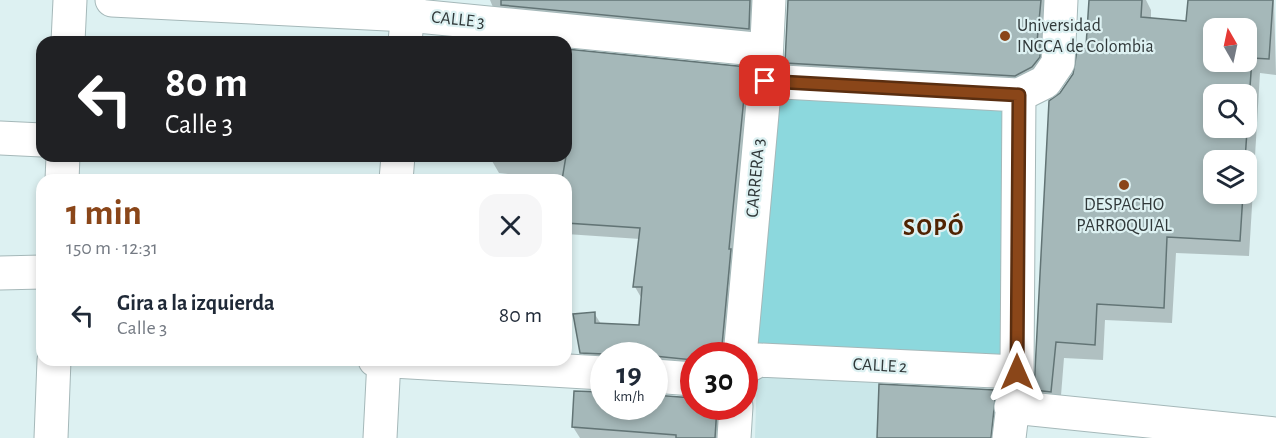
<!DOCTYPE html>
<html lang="es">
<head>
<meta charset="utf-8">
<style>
  body { margin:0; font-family:"Alegreya Sans",sans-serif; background:#f6f6f7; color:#1f2937; height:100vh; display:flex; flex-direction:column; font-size:22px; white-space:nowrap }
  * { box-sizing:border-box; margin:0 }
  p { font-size:20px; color:#747a83 }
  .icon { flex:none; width:33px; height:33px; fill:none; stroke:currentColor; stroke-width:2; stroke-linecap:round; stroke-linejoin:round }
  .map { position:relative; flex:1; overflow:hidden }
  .side { position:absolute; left:36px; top:174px; width:536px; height:192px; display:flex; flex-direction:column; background:#fff; border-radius:18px; box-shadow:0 3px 9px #0003 }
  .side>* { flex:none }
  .hud { position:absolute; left:36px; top:36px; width:536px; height:126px; border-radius:18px; box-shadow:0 3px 9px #0003; background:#202124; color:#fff; overflow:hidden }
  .needle { width:39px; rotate:351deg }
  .tools { position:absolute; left:1203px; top:18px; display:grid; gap:12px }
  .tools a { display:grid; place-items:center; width:54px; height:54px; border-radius:12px; background:#fff; box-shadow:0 3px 9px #0003; font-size:30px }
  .speed { position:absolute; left:590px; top:342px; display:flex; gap:12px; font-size:30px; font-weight:700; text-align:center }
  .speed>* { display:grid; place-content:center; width:78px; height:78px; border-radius:50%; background:#fff; box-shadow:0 3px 9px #0003; line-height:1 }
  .speed small { font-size:15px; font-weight:400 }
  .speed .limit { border:9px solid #d22; background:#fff; color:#111 }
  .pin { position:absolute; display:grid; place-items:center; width:51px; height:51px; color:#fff; margin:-26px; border-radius:12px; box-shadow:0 3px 9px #0006 }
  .me { position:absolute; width:66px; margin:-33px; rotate:0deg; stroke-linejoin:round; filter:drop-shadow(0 0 4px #0008) }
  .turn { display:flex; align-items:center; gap:21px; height:126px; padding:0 30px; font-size:27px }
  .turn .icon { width:78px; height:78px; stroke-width:2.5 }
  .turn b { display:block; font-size:42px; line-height:51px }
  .round { display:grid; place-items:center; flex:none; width:63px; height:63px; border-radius:18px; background:#f6f6f7 }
  .head { display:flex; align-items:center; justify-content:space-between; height:102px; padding:0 30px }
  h1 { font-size:36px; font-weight:700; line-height:45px; color:#8a4619 }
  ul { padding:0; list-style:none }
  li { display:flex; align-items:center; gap:18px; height:78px; padding:0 30px }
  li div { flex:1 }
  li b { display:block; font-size:22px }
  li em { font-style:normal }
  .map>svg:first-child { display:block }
</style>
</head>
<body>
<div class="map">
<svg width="1276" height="438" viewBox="0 0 1276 438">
  <rect width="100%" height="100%" fill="#ddf1f2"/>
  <path fill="#cae7e9" d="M757,372L880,376L877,438H755Z"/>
  <path fill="#8cd8dd" d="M765,81L1019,95L1017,372L744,368Z"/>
  <path fill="#0003" fill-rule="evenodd" d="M490,0H765L756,42L497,17Z
    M789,0H1049L1040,81L794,77L786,63Z
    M1090,0H1146L1151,10V19L1187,22L1189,0H1274L1276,75L1260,73L1249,256L1176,253L1172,323L1105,320L1103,360L1064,358L1060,408L1044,406L1035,390L1062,94L1088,47ZM1214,28H1246V62H1214ZM1214,94H1246V128H1214ZM1214,160H1246V194H1214Z
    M566,51L746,68L753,80L728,356H693V372L654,370V356H603V366L589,365L582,352L594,313L601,324L641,326L642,299L635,287L640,239L566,234V180L499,173L492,161V156H566Z
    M995,391L1003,406L1000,438H879Z
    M603,392V406H654V396L693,397V406H728L722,438H580L573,427L576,393Z"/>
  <path fill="#a5b8b9" stroke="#627475" stroke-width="1.5" fill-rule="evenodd" d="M501,0H750L749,29L501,5Z
    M788,0H1041L1037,42H1040V57L1032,67L1015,76L785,63Z
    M1089,0H1142L1141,17L1186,21L1188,0H1273L1269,59L1252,58L1245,160H1214V194H1243L1240,241L1167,237L1164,308L1097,304L1095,345L1056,342L1051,392L1034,390L1049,101L1060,93L1073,74L1078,45L1086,46ZM1214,28H1246V62H1214ZM1214,94H1246V128H1214Z
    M566,49L747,67L729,249H731L721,356H693V360L654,356L580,353L573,314L595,312V323L639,325L642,287H633L640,228L566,223V180H562L566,156Z
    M879,384L996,390L991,438H877Z
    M574,391L603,392V406H654V395L693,398V406H717L715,438H676V435L572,427Z"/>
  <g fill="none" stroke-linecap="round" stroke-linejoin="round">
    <g stroke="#a5b8b9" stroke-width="35">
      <path id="minor" d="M112,0L407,15L766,50
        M68,42L70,0
        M765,81L1019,95
        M0,138L42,140
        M62,180L63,156
        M0,273L42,272
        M740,356L765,81L769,0
        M375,360L603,373
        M744,368L759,360L1017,372
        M654,376L693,379
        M1011,407L1276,434
        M51,438L54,360
        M734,438L736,406
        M1009,438L1017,372L1019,95L1045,82L1058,63L1061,0"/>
    </g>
    <g stroke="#a5b8b9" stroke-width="35">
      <path id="major" d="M405,42L409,0
        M396,180L398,156
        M380,438L384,360"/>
    </g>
    <use href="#minor" stroke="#fff" stroke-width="33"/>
    <use href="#major" stroke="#fff" stroke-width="33"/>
  </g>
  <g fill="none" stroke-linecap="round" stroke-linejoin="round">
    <g stroke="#5a2e10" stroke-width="15">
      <path id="route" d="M765,81L1019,95L1017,372"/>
    </g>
    <use href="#route" stroke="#8a4619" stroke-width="10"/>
  </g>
  <g fill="#8a4619" stroke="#ddf1f2" stroke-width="2">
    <circle cx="1005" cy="36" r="6"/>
    <circle cx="1124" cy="185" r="6"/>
  </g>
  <g text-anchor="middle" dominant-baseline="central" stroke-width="4.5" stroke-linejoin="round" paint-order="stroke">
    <g font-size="18" fill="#303839" stroke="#ddf1f2">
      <text transform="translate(458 20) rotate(6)">CALLE 3</text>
      <text transform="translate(756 178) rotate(-85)">CARRERA 3</text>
      <text transform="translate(880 366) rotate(3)">CALLE 2</text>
    </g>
    <g font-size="18" fill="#303839" stroke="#ddf1f2" text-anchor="start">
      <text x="1017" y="26">Universidad<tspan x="1017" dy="21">INCCA de Colombia</tspan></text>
      <text x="1124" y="205" text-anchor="middle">DESPACHO<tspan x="1124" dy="21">PARROQUIAL</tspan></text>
    </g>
    <g font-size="24" font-weight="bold" letter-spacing="1.5" fill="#502302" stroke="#ddf1f2">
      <text x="934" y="228">SOPÓ</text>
    </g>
  </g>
</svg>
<div class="tools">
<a><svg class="needle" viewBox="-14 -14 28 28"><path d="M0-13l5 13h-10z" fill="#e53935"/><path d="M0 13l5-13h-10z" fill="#747a83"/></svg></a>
<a><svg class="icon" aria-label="search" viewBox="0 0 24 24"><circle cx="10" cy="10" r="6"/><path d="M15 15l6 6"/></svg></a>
<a><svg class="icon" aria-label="layers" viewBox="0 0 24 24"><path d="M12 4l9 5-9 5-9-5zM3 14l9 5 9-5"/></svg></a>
</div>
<div class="speed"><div>19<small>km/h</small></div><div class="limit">30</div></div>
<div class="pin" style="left:765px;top:81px;background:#d93025"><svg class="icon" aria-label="arrive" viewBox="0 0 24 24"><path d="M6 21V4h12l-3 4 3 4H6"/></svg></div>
<svg class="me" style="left:1017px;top:372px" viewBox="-20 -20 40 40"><path d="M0-17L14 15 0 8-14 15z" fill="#8a4619" stroke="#fff" stroke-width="4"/></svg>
<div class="hud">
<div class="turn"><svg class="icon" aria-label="left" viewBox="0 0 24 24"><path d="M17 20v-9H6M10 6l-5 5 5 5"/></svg><div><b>80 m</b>Calle 3</div></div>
</div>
<section class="side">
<div class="head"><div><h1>1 min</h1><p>150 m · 12:31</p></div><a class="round"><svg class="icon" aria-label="close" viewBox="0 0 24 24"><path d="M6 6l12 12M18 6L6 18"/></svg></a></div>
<ul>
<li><svg class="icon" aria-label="left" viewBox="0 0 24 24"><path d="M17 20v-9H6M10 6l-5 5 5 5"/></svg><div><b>Gira a la izquierda</b><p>Calle 3</p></div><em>80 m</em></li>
</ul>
</section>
</div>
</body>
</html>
